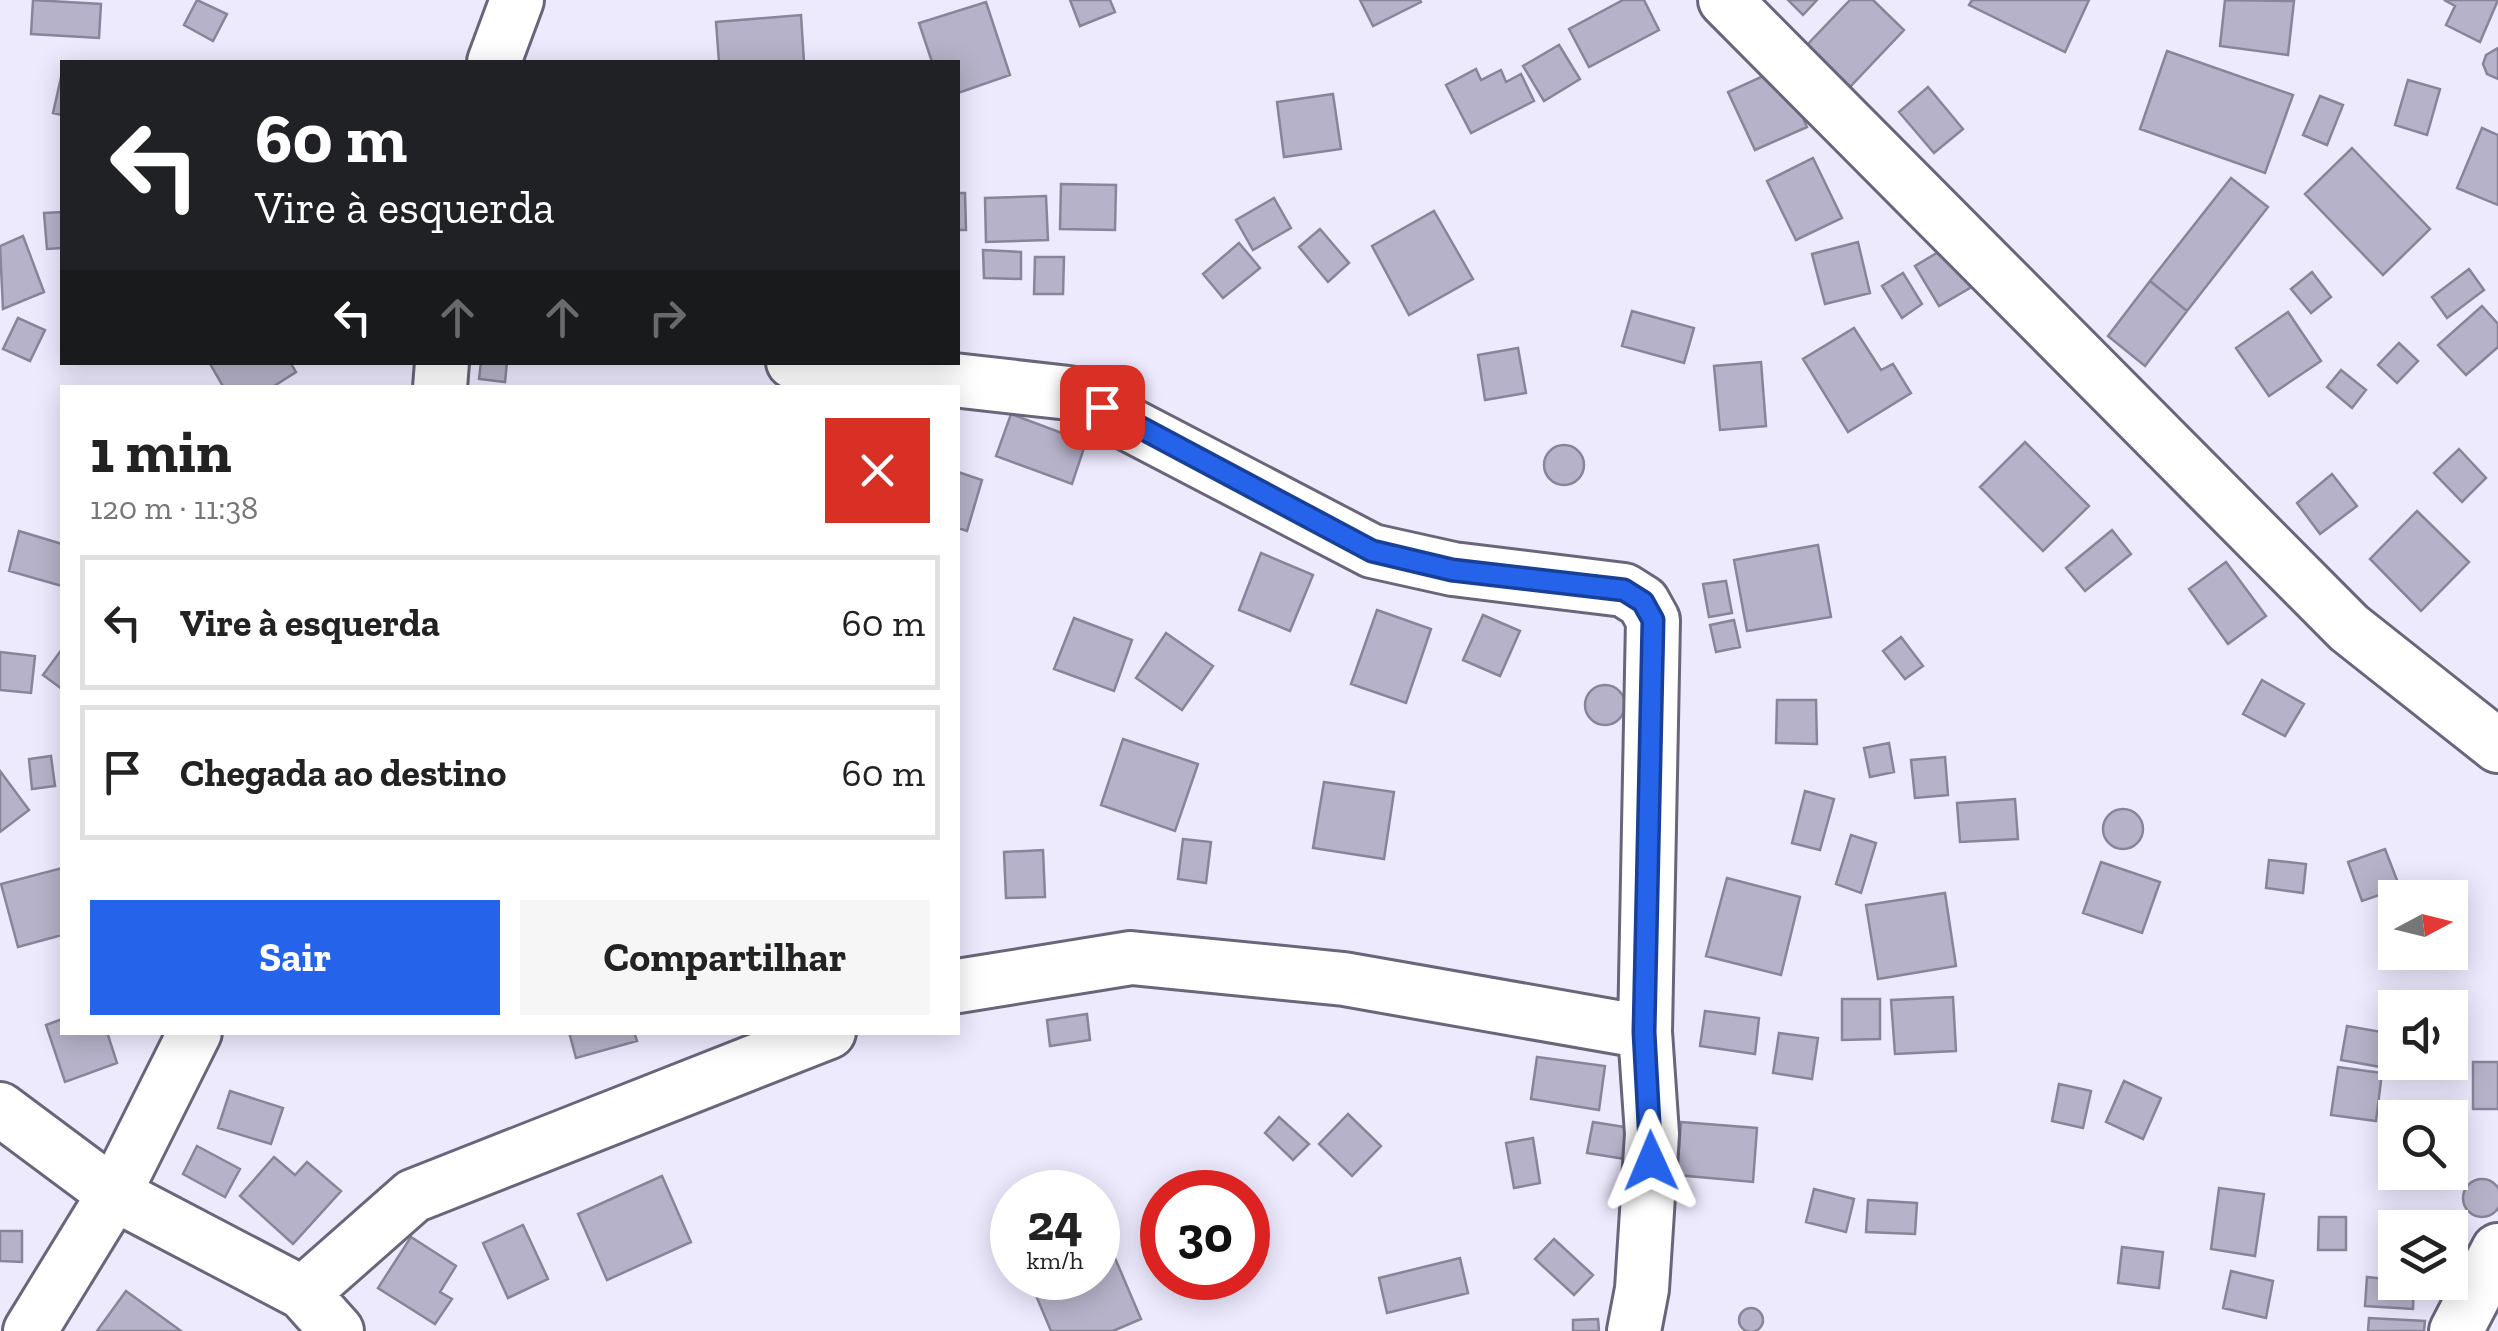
<!DOCTYPE html>
<html lang="pt">
<head>
<meta charset="utf-8">
<style>
  body { margin:0; font-family:"Zilla Slab",serif; background:#f6f6f6; color:#222; height:100vh; display:flex; flex-direction:column; font-size:38px; white-space:nowrap }
  * { box-sizing:border-box; margin:0 }
  p { font-size:32px; color:#767676 }
  .icon { flex:none; width:55px; height:55px; fill:none; stroke:currentColor; stroke-width:2; stroke-linecap:round; stroke-linejoin:round }
  .map { position:relative; flex:1; overflow:hidden }
  .sheet { position:absolute; left:60px; top:385px; width:900px; height:650px; display:flex; flex-direction:column; background:#fff; border-radius:0px; box-shadow:0 5px 25px #0003 }
  .sheet>* { flex:none }
  .top-card { position:absolute; left:60px; top:60px; width:900px; height:305px; border-radius:0px; box-shadow:0 5px 25px #0003; background:#202124; color:#fff; overflow:hidden }
  .needle { width:65px; rotate:83deg }
  .controls { position:absolute; left:2378px; top:880px; display:grid; gap:20px }
  .controls a { display:grid; place-items:center; width:90px; height:90px; border-radius:0px; background:#fff; box-shadow:0 5px 25px #0003; font-size:50px }
  .speed { position:absolute; left:990px; top:1170px; display:flex; gap:20px; font-size:50px; font-weight:700; text-align:center }
  .speed>* { display:grid; place-content:center; width:130px; height:130px; border-radius:50%; background:#fff; box-shadow:0 5px 25px #0003; line-height:1 }
  .speed small { font-size:25px; font-weight:400 }
  .speed .limit { border:15px solid #d22; background:#fff; color:#111 }
  .pin { position:absolute; display:grid; place-items:center; width:85px; height:85px; color:#fff; margin:-42px; border-radius:20px; box-shadow:0 5px 15px #0006 }
  .me { position:absolute; width:110px; margin:-55px; rotate:359deg; stroke-linejoin:round; filter:drop-shadow(0 0 8px #0008) }
  .turn { display:flex; align-items:center; gap:35px; height:210px; padding:0 30px; font-size:45px }
  .turn .icon { width:130px; height:130px; stroke-width:2.5 }
  .turn b { display:block; font-size:70px; line-height:85px }
  .lanes { display:flex; align-items:center; height:95px; padding:0 30px; background:#0003; justify-content:center; gap:50px; direction:ltr }
  .lanes .off { opacity:.35 }
  .round { display:grid; place-items:center; flex:none; width:105px; height:105px; border-radius:0px; background:#f6f6f6 }
  .summary { display:flex; align-items:center; justify-content:space-between; height:170px; padding:0 30px }
  h1 { font-size:60px; font-weight:800; line-height:75px }
  .button { display:flex; gap:20px; margin-top:auto; padding:20px 30px }
  .button a { flex:1; height:115px; border-radius:0px; background:#2563eb; color:#fff; font-size:40px; font-weight:800; line-height:115px; text-align:center }
  .button a+a { background:#f6f6f6; color:#222 }
  ul { padding:0; list-style:none }
  li { display:flex; align-items:center; gap:30px; height:135px; margin:0 20px 15px; padding:0 10px; border:5px solid #e0e0e0; border-radius:0px }
  li div { flex:1 }
  li b { display:block; font-size:38px }
  li em { font-style:normal }
  .map>svg:first-child { display:block }
</style>
</head>
<body>
<div class="map">
<svg width="2498" height="1331" viewBox="0 0 2498 1331">
  <rect width="100%" height="100%" fill="#edeafe"/>
  <path fill="#b6b2c9" stroke="#88849a" stroke-width="2.5" d="M33,0L101,4L99,38L31,34Z
    M197,0L227,14L213,41L184,25Z
    M1070,0H1110L1115,12L1080,26Z
    M1360,0H1420L1421,2L1373,26Z
    M1623,0H1644L1659,30L1589,67L1569,29Z
    M1788,0H1817L1803,15Z
    M1850,0H1873L1904,30L1849,88L1806,46Z
    M1972,0H2089L2065,52L1969,5Z
    M2225,0L2294,1L2288,55L2220,46Z
    M2444,0H2498L2480,42L2446,25L2455,6Z
    M986,2L1010,75L958,93V62H932L919,23Z
    M801,15L804,62H719L716,22Z
    M1559,45L1580,79L1544,101L1523,66Z
    M2498,48V79L2487,74L2483,64L2486,55Z
    M2167,51L2293,95L2265,173L2140,129Z
    M1781,68L1807,127L1755,150L1728,92Z
    M1476,69L1481,80L1501,70L1506,82L1521,74L1534,101L1471,133L1446,85Z
    M62,73V115L53,113Z
    M2408,80L2440,89L2427,135L2395,125Z
    M1928,87L1963,129L1934,153L1899,112Z
    M1333,94L1341,149L1284,157L1277,102Z
    M2320,96L2343,105L2327,145L2303,135Z
    M2482,128L2498,135V205L2457,188Z
    M2352,148L2430,229L2383,275L2305,194Z
    M1813,158L1842,218L1796,240L1767,181Z
    M2231,178L2268,207L2187,311L2150,281Z
    M1061,184L1116,185L1115,230L1060,229Z
    M958,193H965L966,230H958Z
    M1046,196L1048,240L986,242L985,198Z
    M1274,198L1291,228L1253,250L1236,220Z
    M1434,211L1473,279L1409,315L1372,246Z
    M62,212V248L47,249L44,213Z
    M1320,229L1349,263L1328,282L1299,247Z
    M23,236L44,292L3,309L0,246Z
    M1858,242L1870,293L1825,304L1812,254Z
    M1239,243L1260,268L1223,298L1203,274Z
    M1950,245L1975,285L1939,306L1915,266Z
    M983,250L1021,252V279L984,278Z
    M1035,257H1064L1063,294H1034Z
    M2469,269L2484,290L2447,318L2432,297Z
    M2312,272L2331,297L2311,313L2291,289Z
    M1903,273L1922,304L1902,318L1882,286Z
    M2150,281L2187,311L2145,366L2108,336Z
    M2482,306L2498,324V347L2466,375L2438,345Z
    M1632,311L1694,328L1684,363L1622,346Z
    M2288,312L2321,361L2269,396L2236,348Z
    M18,318L45,330L30,361L3,349Z
    M1854,328L1881,370L1893,364L1911,393L1848,432L1803,359Z
    M2399,343L2418,361L2397,383L2378,365Z
    M1518,348L1526,393L1485,400L1478,355Z
    M209,362H290L296,372L271,388H224Z
    M481,362H507L505,382L479,379Z
    M1761,362L1766,426L1720,430L1714,366Z
    M2341,370L2366,390L2352,408L2327,387Z
    M1011,414L1086,442L1072,484L996,456Z
    M2025,442L2089,506L2043,551L1980,487Z
    M1544 465a20 20 0 1 1 40 0a20 20 0 1 1-40 0Z
    M2459,449L2486,478L2462,502L2434,473Z
    M958,472L982,480L967,531L958,528Z
    M2332,474L2357,506L2320,534L2297,503Z
    M2417,511L2469,562L2421,611L2370,559Z
    M2112,530L2131,554L2085,591L2066,568Z
    M19,531L62,544V586L9,571Z
    M1818,545L1831,617L1747,631L1734,560Z
    M1261,553L1313,575L1290,631L1239,610Z
    M2226,562L2266,616L2228,644L2189,589Z
    M1726,581L1732,613L1709,617L1703,584Z
    M1377,610L1431,629L1406,703L1351,684Z
    M1483,615L1520,631L1500,676L1463,660Z
    M1074,618L1132,640L1114,691L1054,669Z
    M1734,620L1740,647L1716,652L1710,625Z
    M1166,633L1213,666L1182,710L1136,678Z
    M1901,637L1923,666L1905,679L1883,651Z
    M62,649V689L43,675Z
    M0,652L35,656L31,693L0,690Z
    M2262,680L2304,704L2285,736L2243,714Z
    M1585 705a20 20 0 1 1 40 0a20 20 0 1 1-40 0Z
    M1777,700H1816L1817,744L1776,743Z
    M1123,739L1198,764L1175,831L1101,805Z
    M1889,743L1894,772L1870,777L1864,748Z
    M51,756L55,786L32,789L29,759Z
    M1945,757L1948,795L1915,798L1911,760Z
    M0,771L29,810L0,832Z
    M1324,782L1394,792L1384,859L1313,848Z
    M1805,791L1834,799L1820,850L1792,843Z
    M2015,799L2018,839L1960,842L1957,803Z
    M2103 829a20 20 0 1 1 40 0a20 20 0 1 1-40 0Z
    M1851,835L1876,843L1861,893L1836,884Z
    M1183,839L1211,842L1206,883L1178,879Z
    M2385,849L2400,888L2362,901L2348,862Z
    M1043,850L1045,897L1006,898L1004,852Z
    M2269,860L2306,864L2303,893L2266,888Z
    M2101,862L2160,882L2142,933L2083,913Z
    M62,868V935L18,947L1,884Z
    M1727,878L1800,897L1781,975L1706,956Z
    M1945,893L1956,966L1878,979L1866,905Z
    M1953,997L1956,1051L1895,1054L1891,1000Z
    M1842,999H1880V1039L1842,1040Z
    M1705,1011L1759,1018L1755,1054L1700,1046Z
    M1087,1014L1090,1040L1050,1046L1047,1020Z
    M62,1019V1032H107L117,1063L65,1082L46,1025Z
    M2347,1026L2393,1034L2386,1068L2341,1060Z
    M569,1032H634L637,1041L576,1058Z
    M1779,1033L1818,1038L1812,1079L1773,1073Z
    M1537,1057L1605,1066L1599,1110L1531,1099Z
    M2473,1062H2498V1109H2473Z
    M2338,1067L2382,1073L2376,1121L2331,1115Z
    M2124,1081L2161,1098L2143,1139L2106,1122Z
    M2059,1084L2091,1091L2083,1128L2052,1121Z
    M230,1091L283,1108L271,1144L218,1128Z
    M1348,1114L1381,1146L1352,1176L1319,1144Z
    M1279,1117L1309,1144L1293,1160L1265,1133Z
    M1593,1122L1631,1128L1625,1159L1587,1153Z
    M1681,1122L1757,1128L1753,1182L1677,1175Z
    M1533,1138L1540,1183L1514,1188L1506,1143Z
    M197,1146L240,1169L225,1197L183,1174Z
    M274,1157L295,1175L307,1162L341,1191L293,1244L240,1196Z
    M662,1176L691,1242L607,1280L578,1214Z
    M2463 1198a19 19 0 1 1 38 0a19 19 0 1 1-38 0Z
    M2219,1188L2264,1194L2255,1256L2211,1249Z
    M1814,1189L1854,1199L1846,1232L1806,1222Z
    M1012,1200V1239L998,1208Z
    M1868,1200L1917,1203L1915,1234L1866,1232Z
    M2319,1217H2346V1250H2318Z
    M523,1225L548,1279L508,1298L483,1243Z
    M0,1231H22V1262L0,1261Z
    M411,1237L456,1266L440,1292L452,1299L435,1324L378,1288Z
    M1554,1239L1593,1275L1574,1295L1535,1259Z
    M2122,1247L2163,1252L2159,1288L2118,1283Z
    M1112,1251L1141,1319L1113,1331H1051L1032,1286L1052,1278H1098V1258Z
    M1460,1258L1468,1293L1387,1313L1379,1278Z
    M2231,1271L2273,1281L2266,1318L2223,1308Z
    M2367,1277L2414,1282L2413,1309L2365,1306Z
    M126,1291L181,1331H97Z
    M1739 1320a12 12 0 1 1 24 0a12 12 0 1 1-24 0Z
    M2369,1318L2425,1321L2424,1331H2368Z
    M1598,1319L1599,1331H1573V1320Z"/>
  <g fill="none" stroke-linecap="round" stroke-linejoin="round">
    <g stroke="#69657a" stroke-width="58">
      <path id="minor" d="M1725,0L2349,628L2498,746
        M494,62L517,0
        M793,362L1069,393L1372,551L1453,569L1624,590L1643,602L1653,620L1645,1032L1652,1134L1642,1289L1634,1331
        M440,388L442,362
        M958,986L1131,958L1344,979L1645,1032
        M0,1109L114,1194L303,1293L337,1331
        M303,1293L413,1196L829,1032
        M30,1331L114,1194L195,1032
        M2456,1331L2498,1250"/>
    </g>
    <use href="#minor" stroke="#fff" stroke-width="52"/>
  </g>
  <g fill="none" stroke-linecap="round" stroke-linejoin="round">
    <g stroke="#184099" stroke-width="25">
      <path id="route" d="M1102,407L1372,551L1452,570L1624,590L1643,602L1653,620L1644,1032L1651,1161"/>
    </g>
    <use href="#route" stroke="#2563eb" stroke-width="18"/>
  </g>
</svg>
<div class="controls">
<a><svg class="needle" viewBox="-14 -14 28 28"><path d="M0-13l5 13h-10z" fill="#e53935"/><path d="M0 13l5-13h-10z" fill="#767676"/></svg></a>
<a><svg class="icon" aria-label="sound" viewBox="0 0 24 24"><path d="M4 9h4l5-4v14l-5-4H4zM17 9q2 3 0 6"/></svg></a>
<a><svg class="icon" aria-label="search" viewBox="0 0 24 24"><circle cx="10" cy="10" r="6"/><path d="M15 15l6 6"/></svg></a>
<a><svg class="icon" aria-label="layers" viewBox="0 0 24 24"><path d="M12 4l9 5-9 5-9-5zM3 14l9 5 9-5"/></svg></a>
</div>
<div class="speed"><div>24<small>km/h</small></div><div class="limit">30</div></div>
<div class="pin" style="left:1102px;top:407px;background:#d93025"><svg class="icon" aria-label="arrive" viewBox="0 0 24 24"><path d="M6 21V4h12l-3 4 3 4H6"/></svg></div>
<svg class="me" style="left:1651px;top:1161px" viewBox="-20 -20 40 40"><path d="M0-17L14 15 0 8-14 15z" fill="#2563eb" stroke="#fff" stroke-width="4"/></svg>
<div class="top-card">
<div class="turn"><svg class="icon" aria-label="left" viewBox="0 0 24 24"><path d="M17 20v-9H6M10 6l-5 5 5 5"/></svg><div><b>60 m</b>Vire à esquerda</div></div>
<div class="lanes"><svg class="icon" aria-label="left" viewBox="0 0 24 24"><path d="M17 20v-9H6M10 6l-5 5 5 5"/></svg><svg class="icon off" aria-label="ahead" viewBox="0 0 24 24"><path d="M12 20V5M6 11l6-6 6 6"/></svg><svg class="icon off" aria-label="ahead" viewBox="0 0 24 24"><path d="M12 20V5M6 11l6-6 6 6"/></svg><svg class="icon off" aria-label="right" viewBox="0 0 24 24"><path d="M7 20v-9h11M14 6l5 5-5 5"/></svg></div>
</div>
<section class="sheet">
<div class="summary"><div><h1>1 min</h1><p>120 m · 11:38</p></div><a class="round" style="background:#d93025;color:#fff"><svg class="icon" aria-label="close" viewBox="0 0 24 24"><path d="M6 6l12 12M18 6L6 18"/></svg></a></div>
<ul>
<li><svg class="icon" aria-label="left" viewBox="0 0 24 24"><path d="M17 20v-9H6M10 6l-5 5 5 5"/></svg><div><b>Vire à esquerda</b></div><em>60 m</em></li>
<li><svg class="icon" aria-label="arrive" viewBox="0 0 24 24"><path d="M6 21V4h12l-3 4 3 4H6"/></svg><div><b>Chegada ao destino</b></div><em>60 m</em></li>
</ul>
<div class="button"><a>Sair</a><a>Compartilhar</a></div>
</section>
</div>
</body>
</html>
